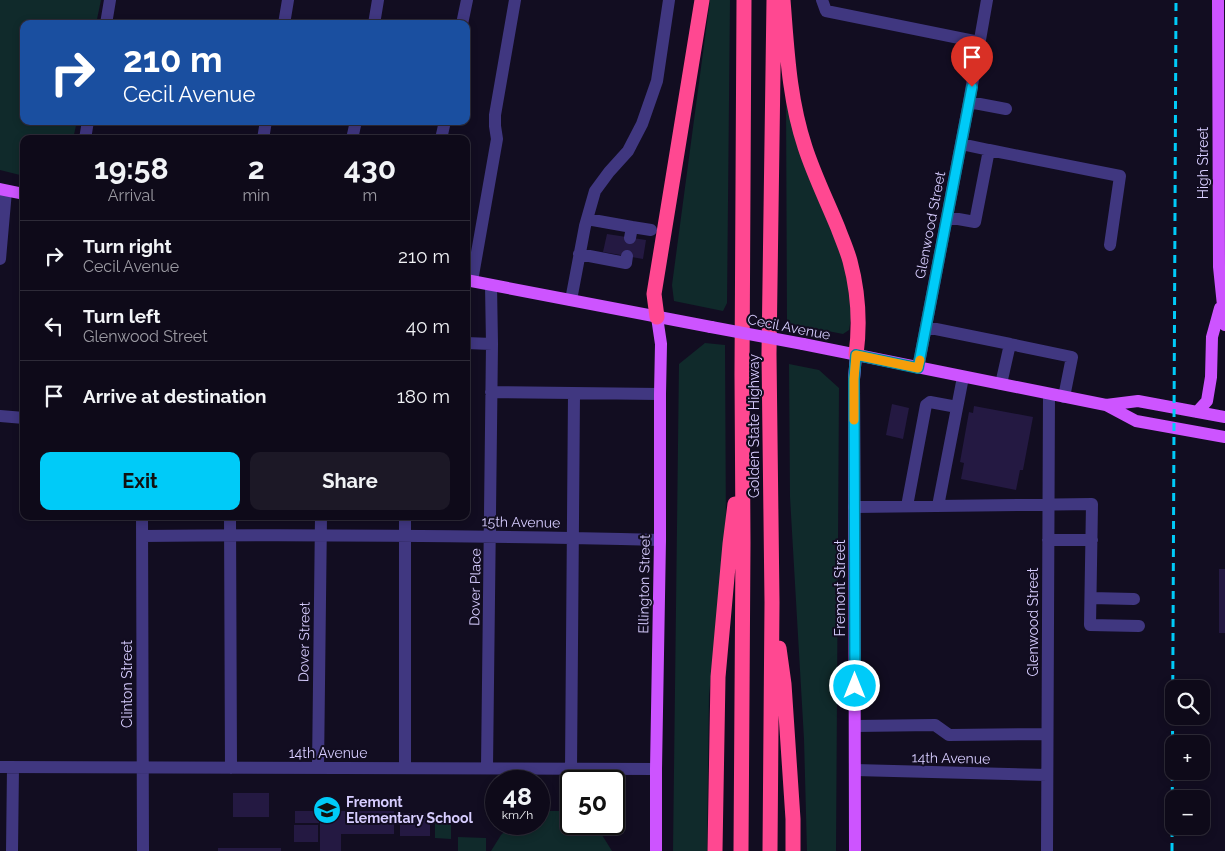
<!DOCTYPE html>
<html lang="en">
<head>
<meta charset="utf-8">
<style>
  body { margin:0; font-family:Raleway,sans-serif; background:#1c1826; color:#f1f3f6; height:100vh; display:flex; flex-direction:column; font-size:19px; white-space:nowrap }
  * { box-sizing:border-box; margin:0 }
  p { font-size:16px; color:#9b9aa2 }
  .icon { flex:none; width:28px; height:28px; fill:none; stroke:currentColor; stroke-width:2; stroke-linecap:round; stroke-linejoin:round }
  .map { position:relative; flex:1; overflow:hidden }
  .sheet { position:absolute; left:20px; top:135px; width:450px; height:385px; display:flex; flex-direction:column; background:#0e0a19; border-radius:10px; box-shadow:0 2px 8px #0003,0 0 0 1px #2e2b38 }
  .sheet>* { flex:none }
  .top-card { position:absolute; left:20px; top:20px; width:450px; height:105px; border-radius:10px; box-shadow:0 2px 8px #0003,0 0 0 1px #2e2b38; background:#1a4fa0; color:#fff; overflow:hidden }
  .tools { position:absolute; left:1165px; top:680px; display:grid; gap:10px }
  .tools a { display:grid; place-items:center; width:45px; height:45px; border-radius:10px; background:#0e0a19; box-shadow:0 2px 8px #0003,0 0 0 1px #2e2b38; font-size:25px }
  .speed { position:absolute; left:485px; top:770px; display:flex; gap:10px; font-size:25px; font-weight:700; text-align:center }
  .speed>* { display:grid; place-content:center; width:65px; height:65px; border-radius:50%; background:#0e0a19; box-shadow:0 2px 8px #0003,0 0 0 1px #2e2b38; line-height:1 }
  .speed small { font-size:12px; font-weight:400 }
  .speed .limit { border:2px solid #111; border-radius:8px; background:#fff; color:#111 }
  .pin { position:absolute; display:grid; place-items:center; width:42px; height:42px; color:#fff; margin:-51px -21px; border-radius:50% 50% 50% 0; rotate:-45deg; box-shadow:0 0 5px #0007 }
  .pin .icon { rotate:45deg }
  .me { position:absolute; width:55px; margin:-28px; rotate:0deg; stroke-linejoin:round; filter:drop-shadow(0 0 4px #0008) }
  .turn { display:flex; align-items:center; gap:18px; height:105px; padding:0 20px; font-size:22px }
  .turn .icon { width:65px; height:65px; stroke-width:2.5 }
  .turn b { display:block; font-size:35px; line-height:42px }
  .eta { display:flex; justify-content:space-evenly; align-items:center; height:85px; text-align:center }
  .eta b { font-size:30px; font-weight:700; line-height:35px }
  .button { display:flex; gap:10px; margin-top:auto; padding:10px 20px }
  .button a { flex:1; height:58px; border-radius:10px; background:#00cbf8; color:#111; font-size:20px; font-weight:700; line-height:58px; text-align:center }
  .button a+a { background:#1c1826; color:#f1f3f6 }
  ul { padding:0; list-style:none }
  li { display:flex; align-items:center; gap:15px; height:70px; padding:0 20px; border-top:1px solid #2e2b38 }
  li div { flex:1 }
  li b { display:block; font-size:19px }
  li em { font-style:normal }
  .map>svg:first-child { display:block }
</style>
</head>
<body>
<div class="map">
<svg width="1225" height="851" viewBox="0 0 1225 851">
  <rect width="100%" height="100%" fill="#120d21"/>
  <path fill="#102a2b" d="M0,0H101L96,24H24V121H77L73,139H24V176L0,170Z
    M710,0H730L727,303L723,311L674,301L672,285Z
    M786,96L845,262L852,312L849,330L843,334L787,323Z
    M705,343L725,345L726,534L709,695L707,851H673L679,364Z
    M789,364L819,370L839,388L836,851H807L804,739L790,497Z
    M549,811H559L571,814V824H590L602,835L612,851H491L501,835L512,824H539V812Z
    M435,814L451,815V839L435,838Z
    M458,837L486,838V851H458Z"/>
  <path fill="#241942" d="M607,234L646,240L643,259L603,252Z
    M892,404L909,408L903,439L886,435Z
    M974,406L1033,417L1023,470H1020L1016,490L961,479L964,463L960,462L969,412L973,413Z
    M1219,569H1225V633H1219Z
    M233,793H269V817H233Z
    M295,811H319V823H295Z
    M320,811H394V834H341V851H320Z
    M400,813H430V836H400Z
    M294,825H318V842H294Z
    M218,848H281V851H218Z"/>
  <g fill="none" stroke-linecap="round" stroke-linejoin="round">
    <path stroke="#403780" stroke-width="12" d="M822,0L826,11L979,42
      M106,24L110,0
      M284,24L288,0
      M374,24L378,0
      M462,24L467,0
      M969,102L1006,109
      M85,139L88,121
      M263,139L266,121
      M352,139L356,121
      M441,139L445,121
      M989,150L1120,176L1110,245
      M947,217L975,222L989,150L961,144
      M587,219L632,227L630,238
      M632,227L651,230
      M579,254L626,263L627,256
      M0,259L6,191
      M472,281L497,139L495,126V115L515,0
      M571,300L585,226L595,191L609,172L628,151L642,124L657,81L669,0
      M926,327L1010,344
      M466,343L492,344
      M918,368L969,102L987,0
      M1001,384L1010,344L1072,357L1064,397
      M491,392L660,394
      M0,416L24,418
      M907,506L926,405L930,402L957,407
      M938,506L963,377
      M854,507L1092,504L1090,625L1139,626
      M142,516L143,851
      M230,516L231,768
      M142,536C315,534 488,536 660,540
      M1048,540H1092
      M1091,598L1134,599
      M855,726L935,725L949,735L1047,734
      M0,767L656,769
      M318,768L321,516
      M405,768V516
      M487,768L492,344L491,285
      M571,769L574,394
      M855,770L1047,775
      M12,851L13,767
      M1047,851L1049,394"/>
    <path stroke="#cd54ff" stroke-width="12" d="M1218,0L1219,267L1225,325
      M0,189L24,194
      M466,280L711,327
      M803,344L1106,405L1136,421L1225,437
      M1106,405L1138,401L1225,417
      M1197,412L1207,401L1211,377L1212,337L1220,308
      M656,851V769L660,540V394L661,344L657,317
      M855,851L854,379L856,355"/>
    <path stroke="#ff4891" stroke-width="15" d="M783,0C787,50 789,99 805,147C814,175 827,201 838,228C842,239 847,250 850,261C858,291 860,325 856,355
      M657,317L654,294L702,0
      M779,648L784,684L793,819V851
      M715,851L718,677L730,544L735,504
      M741,851L743,543L742,374L744,0
      M770,851L772,602L769,354L774,0"/>
    <path stroke="#00cbf8" stroke-width="3" stroke-dasharray="8 6" stroke-linecap="butt" d="M1172,851L1176,0"/>
    <path stroke="#cd54ff" stroke-width="12" d="M711,327L803,344"/>
  </g>
  <g fill="none" stroke-linecap="round" stroke-linejoin="round">
    <g stroke="#0084a1" stroke-width="12">
      <path id="route" d="M855,686L854,379L856,355L918,368L972,87"/>
    </g>
    <use href="#route" stroke="#00cbf8" stroke-width="9"/>
    <path stroke="#f59e0b" stroke-width="9" d="M854,420V379L856,355L918,368L920,360"/>
  </g>
  <defs>
    <g id="school-disc" transform="scale(1.4375)"><circle r="9.5" fill="#00cbf8" stroke="#120d21"/><path d="M0-5L7-2L0 1L-7-2ZM-4 1L0 2.5L4 1V4Q0 6-4 4Z" fill="#111"/></g>
  </defs>
  <g fill-rule="evenodd">
    <use href="#school-disc" x="327" y="810"/>
  </g>
  <g text-anchor="middle" dominant-baseline="central" stroke-width="4" stroke-linejoin="round" paint-order="stroke">
    <g font-size="14" fill="#d7cdff" stroke="#120d21">
      <text transform="translate(1203 163) rotate(-90)">High Street</text>
      <text transform="translate(930 225) rotate(-79)">Glenwood Street</text>
      <text transform="translate(789 327) rotate(11)">Cecil Avenue</text>
      <text transform="translate(754 426) rotate(-90)">Golden State Highway</text>
      <text transform="translate(521 522) rotate(1)">15th Avenue</text>
      <text transform="translate(644 584) rotate(-89)">Ellington Street</text>
      <text transform="translate(475 587) rotate(-89)">Dover Place</text>
      <text transform="translate(840 588) rotate(-90)">Fremont Street</text>
      <text transform="translate(1033 622) rotate(-90)">Glenwood Street</text>
      <text transform="translate(304 642) rotate(-89)">Dover Street</text>
      <text transform="translate(127 684) rotate(-90)">Clinton Street</text>
      <text x="328" y="753">14th Avenue</text>
      <text transform="translate(951 758) rotate(1)">14th Avenue</text>
    </g>
    <g font-size="14" font-weight="bold" fill="#d7cdff" stroke="#120d21" text-anchor="start">
      <text x="346" y="802">Fremont<tspan x="346" dy="16">Elementary School</tspan></text>
    </g>
  </g>
</svg>
<div class="tools">
<a><svg class="icon" aria-label="search" viewBox="0 0 24 24"><circle cx="10" cy="10" r="6"/><path d="M15 15l6 6"/></svg></a>
<a>+</a>
<a>−</a>
</div>
<div class="speed"><div>48<small>km/h</small></div><div class="limit">50</div></div>
<div class="pin" style="left:972px;top:87px;background:#d93025"><svg class="icon" aria-label="arrive" viewBox="0 0 24 24"><path d="M6 21V4h12l-3 4 3 4H6"/></svg></div>
<svg class="me" style="left:855px;top:686px" viewBox="-20 -20 40 40"><circle r="17" fill="#00cbf8" stroke="#fff" stroke-width="3"/><path d="M0-11L8 9 0 5-8 9z" fill="#fff"/></svg>
<div class="top-card">
<div class="turn"><svg class="icon" aria-label="right" viewBox="0 0 24 24"><path d="M7 20v-9h11M14 6l5 5-5 5"/></svg><div><b>210 m</b>Cecil Avenue</div></div>
</div>
<section class="sheet">
<div class="eta">
<div><b>19:58</b><p>Arrival</p></div>
<div><b>2</b><p>min</p></div>
<div><b>430</b><p>m</p></div>
</div>
<ul>
<li><svg class="icon" aria-label="right" viewBox="0 0 24 24"><path d="M7 20v-9h11M14 6l5 5-5 5"/></svg><div><b>Turn right</b><p>Cecil Avenue</p></div><em>210 m</em></li>
<li><svg class="icon" aria-label="left" viewBox="0 0 24 24"><path d="M17 20v-9H6M10 6l-5 5 5 5"/></svg><div><b>Turn left</b><p>Glenwood Street</p></div><em>40 m</em></li>
<li><svg class="icon" aria-label="arrive" viewBox="0 0 24 24"><path d="M6 21V4h12l-3 4 3 4H6"/></svg><div><b>Arrive at destination</b></div><em>180 m</em></li>
</ul>
<div class="button"><a>Exit</a><a>Share</a></div>
</section>
</div>
</body>
</html>
